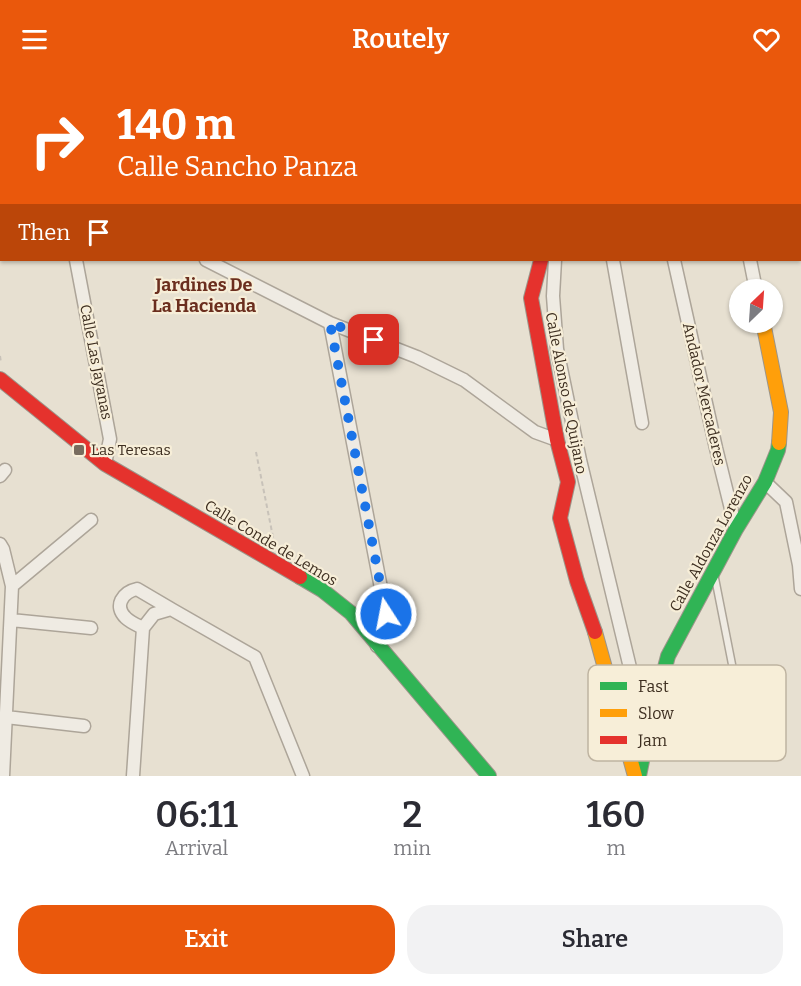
<!DOCTYPE html>
<html lang="en">
<head>
<meta charset="utf-8">
<style>
  body { margin:0; font-family:Bitter,serif; background:#f2f2f3; color:#2b2b33; height:100vh; display:flex; flex-direction:column; font-size:22px; white-space:nowrap }
  * { box-sizing:border-box; margin:0 }
  p { font-size:20px; color:#7c7c81 }
  .icon { flex:none; width:33px; height:33px; fill:none; stroke:currentColor; stroke-width:2; stroke-linecap:round; stroke-linejoin:round }
  .map { position:relative; height:698px; overflow:hidden }
  .sheet { display:flex; flex-direction:column; background:#fff; flex:1 }
  .sheet>* { flex:none }
  .hud { position:absolute; left:0px; top:0px; width:801px; height:183px; box-shadow:0 2px 4px #0004; background:#ea580c; color:#fff; overflow:hidden }
  .needle { width:39px; rotate:25deg }
  .tools { position:absolute; left:729px; top:201px; display:grid; gap:12px }
  .tools a { display:grid; place-items:center; width:54px; height:54px; border-radius:50%; background:#fff; box-shadow:0 2px 4px #0004; font-size:30px }
  .pin { position:absolute; display:grid; place-items:center; width:51px; height:51px; color:#fff; margin:-26px; border-radius:12px; box-shadow:0 3px 9px #0006 }
  .me { position:absolute; width:66px; margin:-33px; rotate:349deg; stroke-linejoin:round; filter:drop-shadow(0 0 4px #0008) }
  .turn { display:flex; align-items:center; gap:21px; height:126px; padding:0 18px; font-size:27px }
  .turn .icon { width:78px; height:78px; stroke-width:2.5 }
  .turn b { display:block; font-size:42px; line-height:51px }
  .then { display:flex; align-items:center; height:57px; padding:0 18px; background:#0003; gap:12px; font-size:22px }
  .eta { display:flex; justify-content:space-evenly; align-items:center; height:102px; text-align:center }
  .eta b { font-size:36px; font-weight:600; line-height:42px }
  .primary-button { display:flex; gap:12px; margin-top:auto; padding:12px 18px }
  .primary-button a { flex:1; height:69px; border-radius:24px; background:#ea580c; color:#fff; font-size:24px; font-weight:600; line-height:69px; text-align:center }
  .primary-button a+a { background:#f2f2f3; color:#2b2b33 }
  header { display:flex; justify-content:space-between; align-items:center; height:78px; padding:0 18px; background:#ea580c; color:#fff; font-size:27px; font-weight:600 }
  .map>svg:first-child { display:block }
</style>
</head>
<body>
<header><svg class="icon" aria-label="menu" viewBox="0 0 24 24"><path d="M4 6h16M4 12h16M4 18h16"/></svg>Routely<svg class="icon" aria-label="heart" viewBox="0 0 24 24"><path d="M12 20l-8-8c-3-5 5-10 8-4 3-6 11-1 8 4z"/></svg></header>
<div class="map">
<svg width="801" height="698" viewBox="0 0 801 698">
  <rect width="100%" height="100%" fill="#e7e0d1"/>
  <g fill="none" stroke-linecap="round" stroke-linejoin="round">
    <g stroke="#ada599" stroke-width="9">
      <path id="lane" d="M715,500L741,632"/>
    </g>
    <g stroke="#ada599" stroke-width="15">
      <path id="street" d="M548,0L549,2
        M435,2L436,0
        M718,2V0
        M76,182L110,361L105,386
        M206,182L330,245L417,279L464,302L535,354L557,362
        M555,182L553,218L557,271L580,382L646,656
        M613,182L642,345
        M674,182L716,370L736,451
        M750,182L756,212
        M330,245L386,536L377,568
        M0,398L5,392
        M765,404L786,424L799,487L801,511
        M0,466L3,471L12,508L3,698
        M12,508L91,442
        M11,542L91,550
        M143,550C137,547 130,544 126,540C113,528 123,514 137,511L171,531
        M6,639L84,648
        M133,698L143,550L154,536L171,531L255,579L303,698"/>
    </g>
    <g stroke="#9c958a" stroke-width="16">
      <path id="fast" d="M300,499L322,512L351,535L489,698
        M639,698L647,658L668,578L736,451L765,404L778,372L779,365"/>
    </g>
    <g stroke="#9c958a" stroke-width="16">
      <path id="slow" d="M763,244L781,334L779,365
        M595,554L635,698"/>
    </g>
    <g stroke="#9c958a" stroke-width="16">
      <path id="jam" d="M541,182L531,220L557,362L568,404L560,440L577,503L595,554
        M0,301L105,386L300,499"/>
    </g>
    <path stroke="#c8c2b9" stroke-width="2" stroke-dasharray="4.5 3" stroke-linecap="butt" d="M194,0L195,2
      M634,0L635,2
      M0,278L1,285
      M256,374L273,459L270,465"/>
    <use href="#lane" stroke="#efebe3" stroke-width="6"/>
    <use href="#street" stroke="#efebe3" stroke-width="12"/>
    <use href="#fast" stroke="#30b455" stroke-width="14"/>
    <use href="#slow" stroke="#ff9f0a" stroke-width="14"/>
    <use href="#jam" stroke="#e5322d" stroke-width="14"/>
  </g>
  <g fill="none" stroke-linecap="round" stroke-linejoin="round">
    <path stroke="#1a73e8" stroke-width="10" stroke-dasharray="0 18" d="M374,262L330,245L386,536"/>
  </g>
  <rect fill="#786c5e" stroke="#f7eed8" stroke-width="2" x="73" y="366" width="12" height="12" rx="3"/>
  <g text-anchor="middle" dominant-baseline="central" stroke-width="4.5" stroke-linejoin="round" paint-order="stroke">
    <g font-size="15" fill="#3d2e20" stroke="#f7eed8">
      <text transform="translate(96 284) rotate(79)">Calle Las Jayanas</text>
      <text transform="translate(566 315) rotate(79)">Calle Alonso de Quijano</text>
      <text transform="translate(704 316) rotate(77)">Andador Mercaderes</text>
      <text transform="translate(271 465) rotate(31)">Calle Conde de Lemos</text>
      <text transform="translate(711 465) rotate(-61)">Calle Aldonza Lorenzo</text>
    </g>
    <g font-size="15" fill="#3d2e20" stroke="#f7eed8" text-anchor="start">
      <text x="91" y="372">Las Teresas</text>
    </g>
    <g font-size="18" font-weight="bold" fill="#6b2e1e" stroke="#f7eed8">
      <text x="204" y="207">Jardines De<tspan x="204" dy="21">La Hacienda</tspan></text>
    </g>
  </g>
  <rect x="588" y="587" width="198" height="96" rx="9" fill="#f7eed8" stroke="#bfb4a1" stroke-width="1.5"/>
  <rect x="600" y="604" width="27" height="8" fill="#30b455"/>
  <rect x="600" y="631" width="27" height="8" fill="#ff9f0a"/>
  <rect x="600" y="658" width="27" height="8" fill="#e5322d"/>
  <g font-size="16" fill="#3d2e20">
    <text x="638" y="614">Fast</text>
    <text x="638" y="641">Slow</text>
    <text x="638" y="668">Jam</text>
  </g>
</svg>
<div class="tools">
<a><svg class="needle" viewBox="-14 -14 28 28"><path d="M0-13l5 13h-10z" fill="#e53935"/><path d="M0 13l5-13h-10z" fill="#7c7c81"/></svg></a>
</div>
<div class="pin" style="left:374px;top:262px;background:#d93025"><svg class="icon" aria-label="arrive" viewBox="0 0 24 24"><path d="M6 21V4h12l-3 4 3 4H6"/></svg></div>
<svg class="me" style="left:386px;top:536px" viewBox="-20 -20 40 40"><circle r="17" fill="#1a73e8" stroke="#fff" stroke-width="3"/><path d="M0-11L8 9 0 5-8 9z" fill="#fff"/></svg>
<div class="hud">
<div class="turn"><svg class="icon" aria-label="right" viewBox="0 0 24 24"><path d="M7 20v-9h11M14 6l5 5-5 5"/></svg><div><b>140 m</b>Calle Sancho Panza</div></div>
<div class="then">Then<svg class="icon" aria-label="arrive" viewBox="0 0 24 24"><path d="M6 21V4h12l-3 4 3 4H6"/></svg></div>
</div>
</div>
<section class="sheet">
<div class="eta">
<div><b>06:11</b><p>Arrival</p></div>
<div><b>2</b><p>min</p></div>
<div><b>160</b><p>m</p></div>
</div>
<div class="primary-button"><a>Exit</a><a>Share</a></div>
</section>
</body>
</html>
